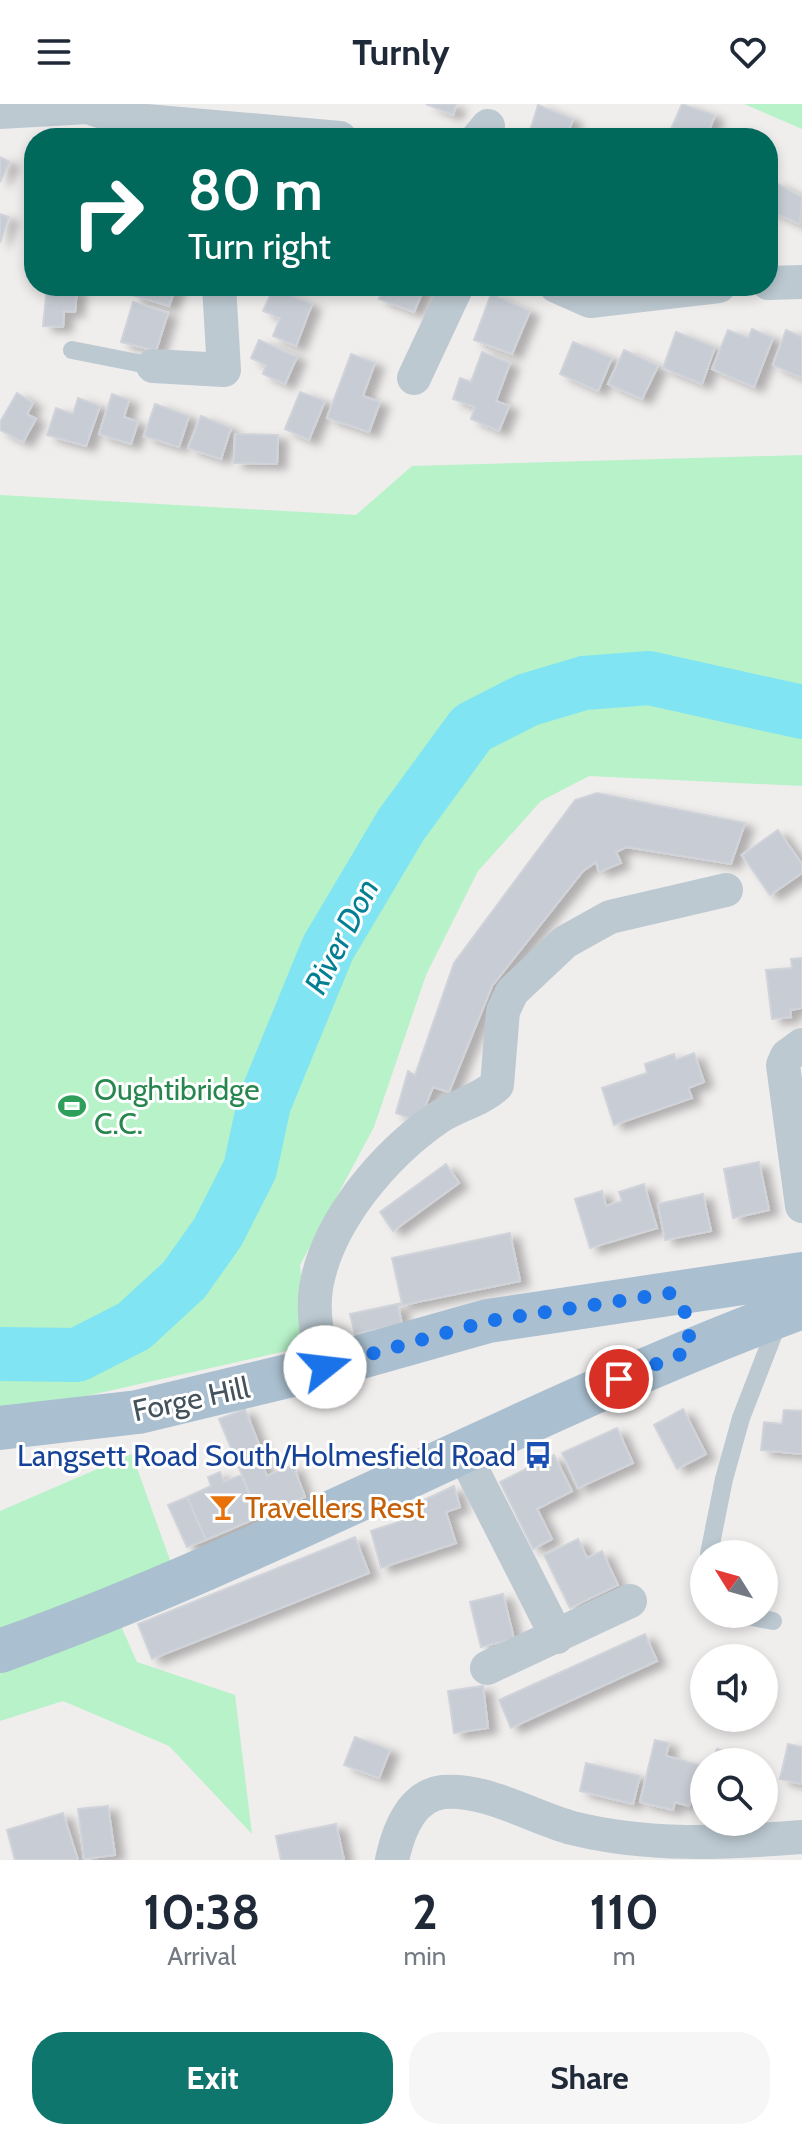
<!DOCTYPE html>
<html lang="en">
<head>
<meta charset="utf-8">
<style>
  body { margin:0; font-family:Cabin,sans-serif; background:#f6f6f7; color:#1f2937; height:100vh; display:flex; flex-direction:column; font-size:30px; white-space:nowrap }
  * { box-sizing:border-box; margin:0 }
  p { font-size:26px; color:#747a83 }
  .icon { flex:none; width:44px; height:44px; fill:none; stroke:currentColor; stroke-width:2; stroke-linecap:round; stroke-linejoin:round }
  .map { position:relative; height:1756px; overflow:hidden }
  .side { display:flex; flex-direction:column; background:#fff; flex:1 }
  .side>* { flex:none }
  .top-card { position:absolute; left:24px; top:24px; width:754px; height:168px; border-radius:32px; box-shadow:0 4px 12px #0003; background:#00695c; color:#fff; overflow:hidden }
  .needle { width:52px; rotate:307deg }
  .tools { position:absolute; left:690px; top:1436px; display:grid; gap:16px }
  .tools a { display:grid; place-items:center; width:88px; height:88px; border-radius:50%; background:#fff; box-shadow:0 4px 12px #0003; font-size:40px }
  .pin { position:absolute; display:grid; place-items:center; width:68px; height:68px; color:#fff; margin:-34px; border:4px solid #fff; border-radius:50%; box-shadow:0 2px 8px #0007 }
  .me { position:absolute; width:88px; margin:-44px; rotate:74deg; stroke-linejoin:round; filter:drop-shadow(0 0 6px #0008) }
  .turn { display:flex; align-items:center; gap:28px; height:168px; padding:0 32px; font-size:36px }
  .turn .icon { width:104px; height:104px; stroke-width:2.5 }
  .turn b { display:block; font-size:56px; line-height:68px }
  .eta { display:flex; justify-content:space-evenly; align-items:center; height:136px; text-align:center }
  .eta b { font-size:48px; font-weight:800; line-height:56px }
  .button { display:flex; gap:16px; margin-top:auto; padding:16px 32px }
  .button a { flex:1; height:92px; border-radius:32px; background:#0f766e; color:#fff; font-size:32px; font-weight:800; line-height:92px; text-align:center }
  .button a+a { background:#f6f6f7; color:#1f2937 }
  header { display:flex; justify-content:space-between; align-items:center; height:104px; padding:0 32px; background:#fff; font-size:36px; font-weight:800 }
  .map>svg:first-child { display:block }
</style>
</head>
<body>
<header><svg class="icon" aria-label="menu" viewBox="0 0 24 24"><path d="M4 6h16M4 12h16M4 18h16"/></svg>Turnly<svg class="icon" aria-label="heart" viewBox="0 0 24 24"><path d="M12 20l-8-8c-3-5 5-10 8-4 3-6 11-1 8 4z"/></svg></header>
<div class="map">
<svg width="802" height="1756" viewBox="0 0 802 1756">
  <defs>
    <filter id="shadow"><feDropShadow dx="9" dy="5" stdDeviation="4" flood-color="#0004"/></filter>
  </defs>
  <rect width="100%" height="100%" fill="#f0eded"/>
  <path fill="#b7f2c9" d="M744,0H802V25Z
    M802,351V682L589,672L541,697L478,767L426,871L374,1023L300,1161L308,1242L33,1304L0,1303V391L356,411L412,362Z
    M132,1350L171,1459L104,1484L137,1558L235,1591L252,1730L169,1642L63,1597L0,1617V1407Z"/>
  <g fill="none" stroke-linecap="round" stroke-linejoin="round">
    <path stroke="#80e4f3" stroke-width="54" d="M0,1250L77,1251L134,1222L184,1176L218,1128L250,1065L264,1000L328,844L401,721L472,624L527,596L584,579L649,574L802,608"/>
  </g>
  <path fill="#c8ccd4" stroke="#d0d4da" stroke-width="2" filter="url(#shadow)" d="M426,0H456L453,11Z
    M682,0L715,11L706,34H667Z
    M538,1L573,15L566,34H549L530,27Z
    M0,53L10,58L0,78Z
    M774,78L802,93L800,120L768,106V90Z
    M0,110L9,113L0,139Z
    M47,182L77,185L75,208L64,207L63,223L43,222Z
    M136,182H176L169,202L133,191Z
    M385,182H425L414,208L379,195Z
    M273,185L312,200L296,242L273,232L280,214L263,207Z
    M491,190L530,207L512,250L474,236Z
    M133,198L168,209L156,247L121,238Z
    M752,225L773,234L754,283L712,265L728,226L748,234Z
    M786,226L802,233V274L773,261Z
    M676,228L715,243L702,280L663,264Z
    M259,236L297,253L285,280L263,270L266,261L251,254Z
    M573,238L612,254L598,287L560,270Z
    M624,246L658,262L642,295L608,280Z
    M482,248L510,259L496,297L509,302L499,327L471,315L475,303L453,295L460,274L471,278Z
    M351,250L375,259L363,292L380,298L369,328L327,314Z
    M300,288L325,297L309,336L285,325Z
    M17,289L33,299L27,310L36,315L23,338L0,326V318Z
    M112,290L129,296L124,313L138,318L131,340L99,330Z
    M78,294L100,302L86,342L47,331L56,304L73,310Z
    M155,300L189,312L179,343L144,332Z
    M201,312L231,324L221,355L188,344Z
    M235,330L278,331L277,360L234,359Z
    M597,689L745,719L731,760L626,743L616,748L621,759L599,768L596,758L583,767L492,882L449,988L433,983L419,1018L396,1009L408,967L415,971L454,859L575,696Z
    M778,726L802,760V769L770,791L742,751Z
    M802,854V904L790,906L791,913L772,915L766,866L792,864L791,855Z
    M694,949L704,978L688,984L692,994L614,1021L602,984L647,969L645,960L674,950L676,956Z
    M759,1058L769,1106L733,1114L724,1065Z
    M446,1060L459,1079L393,1127L380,1108Z
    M644,1080L657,1124L590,1144L575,1095L602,1087L606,1102L622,1097L619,1088Z
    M703,1090L711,1127L665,1136L658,1100Z
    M510,1129L520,1177L398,1202L402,1220L355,1230L350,1210L402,1199L392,1154Z
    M245,1305L262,1348L258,1349L267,1372L293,1361L305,1393L279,1404L281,1408L261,1417L219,1315Z
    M683,1305L706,1350L677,1365L654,1321Z
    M784,1306L802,1307V1350L761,1346L764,1318L782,1320Z
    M617,1324L633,1359L578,1384L562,1349Z
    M554,1351L572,1387L537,1405L552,1435L533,1445L500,1378Z
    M220,1368L224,1378L241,1371L259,1413L206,1436L187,1393L211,1382L208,1373Z
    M454,1382L460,1403L446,1408L456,1439L381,1464L371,1427L420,1411V1398Z
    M187,1393L206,1436L187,1443L168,1401Z
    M355,1433L369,1469L152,1555L138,1520Z
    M578,1435L587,1454L602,1447L618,1481L570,1504L544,1451Z
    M503,1490L514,1535L481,1543L470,1498Z
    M645,1530L657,1557L511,1624L499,1596Z
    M483,1582L488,1624L454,1629L448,1587Z
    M355,1633L390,1646L379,1674L344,1661Z
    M655,1636L669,1639L666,1652L699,1661L689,1702L675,1698L673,1706L640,1698Z
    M788,1640L802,1643V1680L780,1675Z
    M717,1645L742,1652L741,1658H713Z
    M586,1659L640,1672L633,1700L580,1687Z
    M108,1702L115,1751L84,1755L78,1705Z
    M63,1709L78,1756H15L7,1726Z
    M336,1720L344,1756H281L276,1732Z"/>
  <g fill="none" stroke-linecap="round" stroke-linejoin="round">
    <path stroke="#bcc9d1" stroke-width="18" d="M72,246L153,262
      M709,1450L724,1375L741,1314L779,1216
      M704,1475V1498
      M737,1510L773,1517"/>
    <path stroke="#bcc9d1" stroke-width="34" d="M0,8L88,3L124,15L340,34
      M478,34L488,22
      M768,179L802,178
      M556,182L590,197L719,182
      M153,262L224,266L219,182
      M414,274L457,182
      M802,941L787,952L783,961L802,1102
      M325,1263C318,1238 312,1211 316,1184C327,1117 385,1050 439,1013C458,1001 481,996 497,981L503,907L512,888L565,838L610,813L726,786
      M464,1350L557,1533
      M487,1564L630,1497
      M392,1756C398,1728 410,1692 443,1688C485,1684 532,1713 572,1724C648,1743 724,1739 802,1733"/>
    <path stroke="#aabfcf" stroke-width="44" d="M0,1324L138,1308L325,1263L488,1217L802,1170
      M0,1547C274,1449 529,1304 802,1203"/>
  </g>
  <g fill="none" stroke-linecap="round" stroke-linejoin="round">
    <path stroke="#1a73e8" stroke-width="14" stroke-dasharray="0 25.2" d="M325,1263L488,1217L671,1189L689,1214V1247L619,1275"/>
  </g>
  <defs>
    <g id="stadium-bare" transform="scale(2.16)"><path d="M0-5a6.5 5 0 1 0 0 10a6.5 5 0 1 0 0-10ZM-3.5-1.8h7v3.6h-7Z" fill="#2e9e5b" stroke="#fff" stroke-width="2.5" paint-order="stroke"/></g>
    <g id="bus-bare" transform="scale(2.16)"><path d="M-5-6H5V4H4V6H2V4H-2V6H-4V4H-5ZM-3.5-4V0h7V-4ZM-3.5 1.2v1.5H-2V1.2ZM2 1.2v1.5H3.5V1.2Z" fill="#1a4fb4" stroke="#fff" stroke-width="2.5" paint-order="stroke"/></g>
    <g id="bar-bare" transform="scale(2.16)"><path d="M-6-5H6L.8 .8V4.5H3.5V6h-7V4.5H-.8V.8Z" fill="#e8710a" stroke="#fff" stroke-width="2.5" paint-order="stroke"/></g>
  </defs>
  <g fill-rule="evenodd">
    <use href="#stadium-bare" x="72" y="1002"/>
    <use href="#bus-bare" x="538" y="1351"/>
    <use href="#bar-bare" x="223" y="1403"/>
  </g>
  <g text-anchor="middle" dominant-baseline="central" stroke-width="6" stroke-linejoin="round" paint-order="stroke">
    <g font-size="30" fill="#27864d" stroke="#fff" text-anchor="start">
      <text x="94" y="985">Oughtibridge<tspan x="94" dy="34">C.C.</tspan></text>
    </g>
    <g font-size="30" fill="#44525c" stroke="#fff">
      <text transform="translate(191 1295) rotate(-12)">Forge Hill</text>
    </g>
    <g font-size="30" fill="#164399" stroke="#fff" text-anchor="end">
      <text x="516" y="1351">Langsett Road South/Holmesfield Road</text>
    </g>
    <g font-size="30" fill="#c56008" stroke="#fff" text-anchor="start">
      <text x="245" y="1403">Travellers Rest</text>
    </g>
    <g font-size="32" font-style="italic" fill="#037f93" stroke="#fff">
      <text transform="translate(341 832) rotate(-63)">River Don</text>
    </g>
  </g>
</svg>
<div class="tools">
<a><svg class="needle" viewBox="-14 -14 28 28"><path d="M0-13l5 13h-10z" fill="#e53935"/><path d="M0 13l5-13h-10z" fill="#747a83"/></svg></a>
<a><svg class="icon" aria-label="sound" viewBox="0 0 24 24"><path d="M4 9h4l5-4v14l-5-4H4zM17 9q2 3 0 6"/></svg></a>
<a><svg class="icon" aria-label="search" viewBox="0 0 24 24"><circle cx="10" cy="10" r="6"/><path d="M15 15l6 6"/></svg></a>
</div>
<div class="pin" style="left:619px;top:1275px;background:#d93025"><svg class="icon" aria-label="arrive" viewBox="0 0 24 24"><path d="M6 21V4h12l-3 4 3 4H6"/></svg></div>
<svg class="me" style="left:325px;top:1263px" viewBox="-20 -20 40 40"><circle r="19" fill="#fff"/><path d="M0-13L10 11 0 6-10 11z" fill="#1a73e8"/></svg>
<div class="top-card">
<div class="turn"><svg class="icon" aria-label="right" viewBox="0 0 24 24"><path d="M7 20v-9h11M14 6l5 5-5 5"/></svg><div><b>80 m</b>Turn right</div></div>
</div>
</div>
<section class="side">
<div class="eta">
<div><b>10:38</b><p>Arrival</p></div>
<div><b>2</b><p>min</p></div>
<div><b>110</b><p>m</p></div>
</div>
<div class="button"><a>Exit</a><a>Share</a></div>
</section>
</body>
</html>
